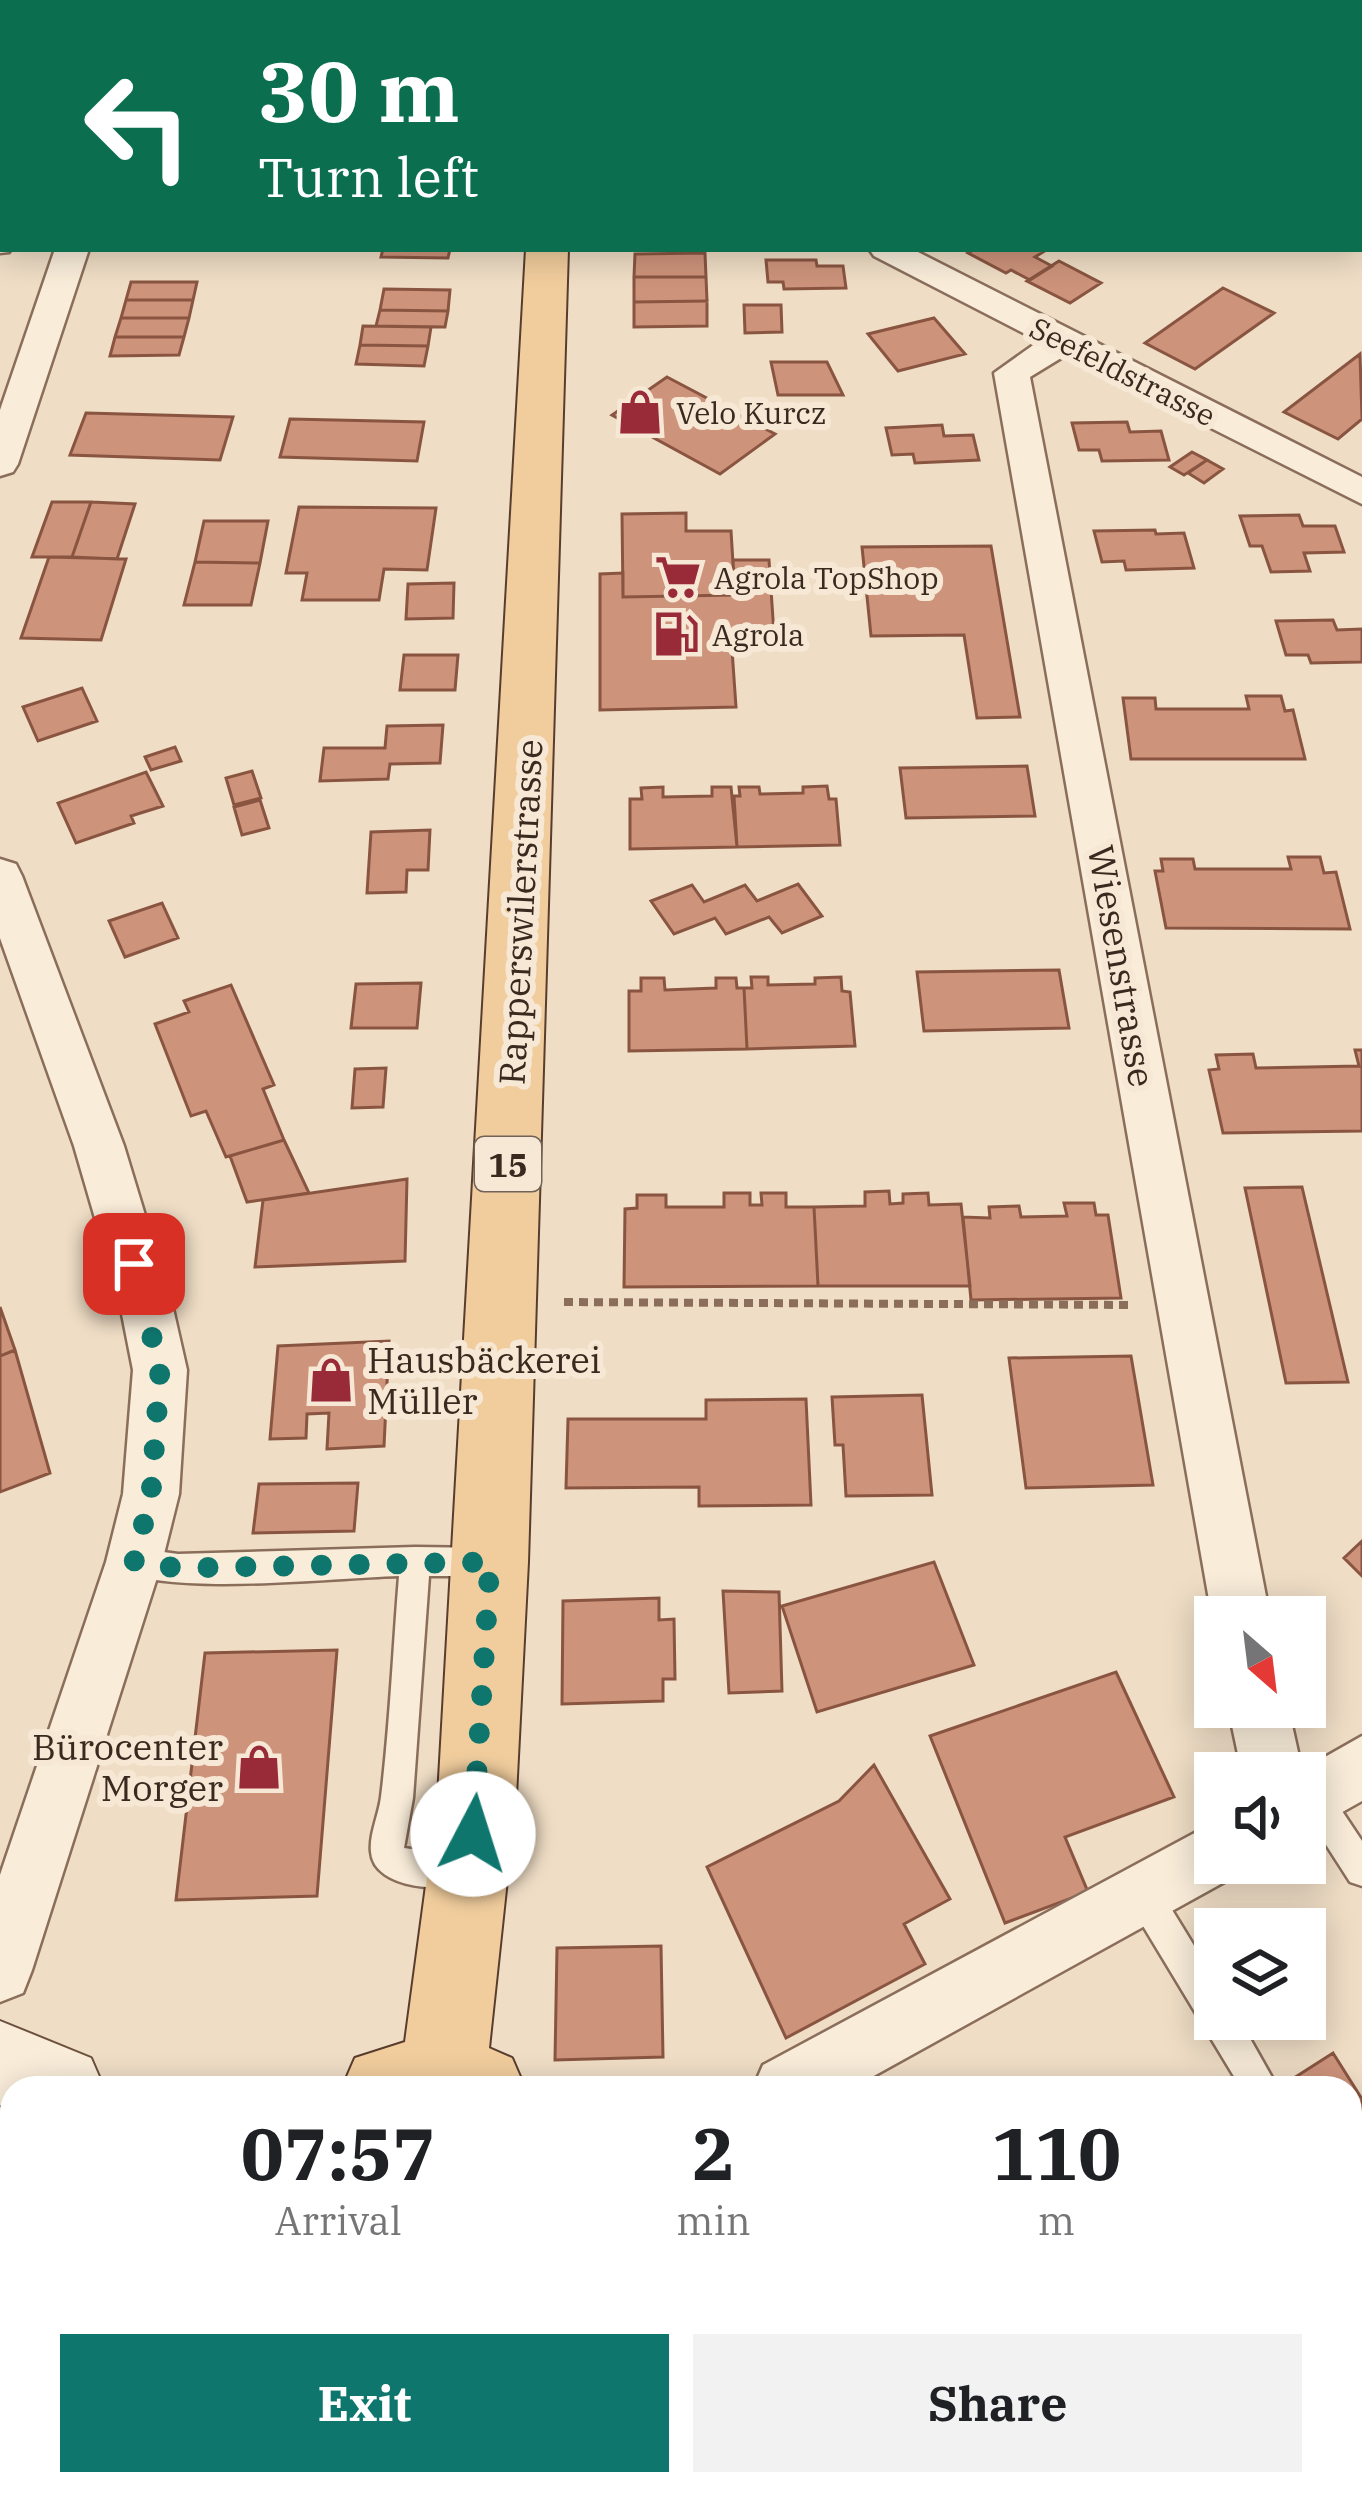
<!DOCTYPE html>
<html lang="en">
<head>
<meta charset="utf-8">
<style>
  body { margin:0; font-family:"IBM Plex Serif",serif; background:#f2f2f2; color:#202124; height:100vh; display:flex; flex-direction:column; font-size:45px; white-space:nowrap }
  * { box-sizing:border-box; margin:0 }
  p { font-size:39px; color:#757577 }
  .icon { flex:none; width:66px; height:66px; fill:none; stroke:currentColor; stroke-width:2; stroke-linecap:round; stroke-linejoin:round }
  .map { position:relative; flex:1; overflow:hidden }
  .side { position:absolute; left:0px; top:2076px; width:1362px; height:420px; display:flex; flex-direction:column; background:#fff; border-radius:36px 36px 0 0; box-shadow:0 6px 30px #0003 }
  .side>* { flex:none }
  .guide { position:absolute; left:0px; top:0px; width:1362px; height:252px; box-shadow:0 6px 30px #0003; background:#0b6e4f; color:#fff; overflow:hidden }
  .needle { width:78px; rotate:152deg }
  .controls { position:absolute; left:1194px; top:1596px; display:grid; gap:24px }
  .controls a { display:grid; place-items:center; width:132px; height:132px; border-radius:0px; background:#fff; box-shadow:0 6px 30px #0003; font-size:60px }
  .pin { position:absolute; display:grid; place-items:center; width:102px; height:102px; color:#fff; margin:-51px; border-radius:24px; box-shadow:0 6px 18px #0006 }
  .me { position:absolute; width:132px; margin:-66px; rotate:5deg; stroke-linejoin:round; filter:drop-shadow(0 0 9px #0008) }
  .turn { display:flex; align-items:center; gap:42px; height:252px; padding:0 60px; font-size:54px }
  .turn .icon { width:156px; height:156px; stroke-width:2.5 }
  .turn b { display:block; font-size:84px; line-height:102px }
  .eta { display:flex; justify-content:space-evenly; align-items:center; height:204px; text-align:center }
  .eta b { font-size:72px; font-weight:800; line-height:84px }
  .button { display:flex; gap:24px; margin-top:auto; padding:24px 60px }
  .button a { flex:1; height:138px; border-radius:0px; background:#0f766e; color:#fff; font-size:48px; font-weight:800; line-height:138px; text-align:center }
  .button a+a { background:#f2f2f2; color:#202124 }
  .map>svg:first-child { display:block }
</style>
</head>
<body>
<div class="map">
<svg width="1362" height="2496" viewBox="0 0 1362 2496">
  <rect width="100%" height="100%" fill="#efddc5"/>
  <path fill="#cdcd99" d="M835,0H1362V54L1359,3Z"/>
  <path fill="#cd937b" stroke="#895541" stroke-width="3" d="M383,249H450L448,258L381,257Z
    M975,249H1036L1043,252L1035,257L1052,266L1030,280L1011,270L1006,273L968,253Z
    M705,253L706,277H634L635,254Z
    M766,260H816L817,266H843L846,288L784,289L783,282H768Z
    M1059,261L1101,283L1070,303L1027,281Z
    M634,277H706L707,301L634,302Z
    M131,282H197L193,300H126Z
    M1223,288L1274,313L1195,369L1145,343Z
    M384,289L450,290L448,311L380,310Z
    M126,300H193L189,318H121Z
    M707,301V326L634,327V302Z
    M744,305H781L782,332L745,333Z
    M380,310L448,311L445,327L376,326Z
    M121,318H189L184,337H115Z
    M934,318L965,354L898,371L868,334Z
    M363,326L431,327L428,346L360,345Z
    M115,337H184L179,355L110,356Z
    M360,345L428,346L424,366L356,364Z
    M1360,354L1362,419L1338,439L1284,412Z
    M771,362H827L843,395H778Z
    M667,377L775,434L720,474L612,415Z
    M86,413L233,417L220,460L70,455Z
    M290,419L424,422L417,461L280,457Z
    M1127,422L1130,432L1161,431L1169,460L1102,461L1099,450H1079L1072,423Z
    M942,425L944,436L973,435L979,460L915,463L913,454L892,455L886,428Z
    M1192,452L1207,460L1184,475L1170,467Z
    M1207,460L1223,469L1204,483L1188,473Z
    M52,502H91L72,557H32Z
    M91,502L135,504L117,559L72,557Z
    M299,507L436,508L427,570L384,569L379,600H302L307,573H286Z
    M686,513V531H731L735,595L623,597L622,514Z
    M1299,515L1303,526H1335L1344,552L1304,553L1310,571L1271,572L1262,546H1250L1240,516Z
    M204,521H268L260,563L195,562Z
    M1155,530L1156,534L1184,533L1194,568L1126,570L1124,561L1102,562L1094,531Z
    M991,546L1020,717L977,718L964,635L871,636L862,547Z
    M49,557L126,559L101,640L21,638Z
    M733,560H769L774,634L731,635L736,707L600,710V574L623,573V597L735,595Z
    M195,562L260,563L251,605H184Z
    M454,583L453,618L406,619L408,584Z
    M1333,620L1337,630L1362,629V662L1311,663L1308,655H1286L1276,621Z
    M404,655H458L455,690H400Z
    M82,688L97,721L38,741L23,707Z
    M1246,696H1281L1285,711L1293,710L1305,759H1131L1123,698H1155L1156,709H1249Z
    M443,725L440,763L390,764L388,779L320,781L324,748H385L387,726Z
    M175,747L181,761L151,770L145,757Z
    M1027,766L1035,816L906,818L900,768Z
    M252,771L261,798L234,805L226,778Z
    M146,772L163,806L131,816L134,823L76,843L58,803Z
    M827,786L829,799H836L840,845L737,847L734,796H740L739,787H759L760,794L803,793V787Z
    M663,787V797L712,796V787H731L737,847L630,849V799H642L641,788Z
    M260,800L269,828L242,835L234,807Z
    M430,830L428,870H407L406,892L367,893L371,832Z
    M1288,857H1320L1324,873L1336,872L1350,929L1166,928L1155,871H1163L1161,859H1193L1195,869H1291Z
    M798,884L822,916L782,933L769,917L726,934L715,918L674,934L651,901L692,885L704,902L745,885L757,901Z
    M162,903L178,938L125,957L109,921Z
    M1059,970L1069,1028L924,1031L917,972Z
    M751,977H768V985L815,984V978L841,977L842,991L850,992L855,1046L747,1049L744,988H752Z
    M641,978H664L665,990L716,988V978H736L737,988H744L747,1049L629,1051V991H641Z
    M421,983L417,1028H351L356,984Z
    M231,985L274,1085L263,1089L284,1140L226,1157L206,1111L191,1116L155,1024L189,1012L184,1001Z
    M1355,1050H1362V1131L1223,1133L1209,1070L1219,1069L1216,1055L1253,1054L1256,1068L1359,1066Z
    M386,1068L383,1107L352,1108L355,1069Z
    M284,1140L309,1193L247,1202L230,1156Z
    M407,1179L405,1261L255,1267L263,1200Z
    M1302,1187L1348,1382L1286,1383L1245,1188Z
    M889,1191L890,1204L903,1203V1194L928,1193L929,1205L961,1204L970,1286H818L814,1207L865,1206V1192Z
    M724,1193H750V1205H762L761,1193H786V1207H814L818,1286L624,1287L625,1209L637,1208V1195H666V1207H724Z
    M1064,1203H1094L1096,1215H1108L1121,1298L971,1300L963,1217L990,1218L989,1207L1019,1206L1021,1217L1067,1216Z
    M0,1307L15,1350L0,1356Z
    M389,1341L384,1446L327,1449L329,1413L307,1414L306,1438L270,1439L278,1346Z
    M15,1350L50,1473L0,1492V1356Z
    M1131,1356L1153,1485L1026,1488L1009,1358Z
    M922,1395L932,1495L846,1496L843,1445H835L832,1397Z
    M806,1399L811,1505L699,1506V1487L566,1488L568,1419H706V1400Z
    M358,1483L354,1531L253,1533L259,1484Z
    M1362,1541V1576L1344,1558Z
    M934,1562L974,1665L817,1712L782,1606Z
    M723,1591L779,1592L782,1691L729,1693Z
    M659,1598V1620L674,1619L675,1679H663V1701L562,1704L563,1601Z
    M337,1650L317,1896L176,1900L205,1653Z
    M1116,1672L1174,1797L1065,1837L1088,1892L1005,1923L930,1736Z
    M874,1765L950,1899L904,1924L925,1964L786,2038L707,1867L839,1801Z
    M661,1946L663,2057L555,2060L557,1948Z
    M1333,2053L1362,2099V2171L1350,2179V2088L1283,2085Z
    M705,2484H828L834,2496H709Z"/>
  <g fill="none" stroke-linecap="round" stroke-linejoin="round">
    <g stroke="#8a6e5b" stroke-width="5">
      <path id="lane" d="M812,0H828V3H812Z
        M1359,156H1362V166H1359Z
        M0,243L3,249H11L9,252L0,253Z
        M415,1547L489,1548L500,1552L504,1562L500,1572L489,1576H429L413,1798L404,1848L474,1858L478,1870L474,1882C447,1893 374,1890 371,1852C369,1835 379,1814 381,1797C390,1724 393,1649 399,1576C332,1578 180,1595 123,1572L119,1562L123,1552L134,1548L178,1554Z
        M1315,1782L1326,1787L1362,1841V1886L1350,1882L1305,1812V1786Z
        M1143,1877L1155,1882L1215,1980V2019H1239L1278,2088H1241L1131,1906L1126,1894L1131,1882Z
        M605,2484H643L646,2496H608Z"/>
    </g>
    <g stroke="#8a6e5b" stroke-width="5">
      <path id="street" d="M1359,45H1362V63H1359Z
        M55,249H89L18,464L13,472L0,476V410Z
        M869,249H912L1362,477V504L1066,355L1030,377L1270,1617H1215V1624L1212,1617L994,373L1039,341L874,256Z
        M0,859L16,864L22,876L124,1146L172,1304L187,1370L179,1494L162,1562L32,1970L23,1993L0,2002V1875L106,1562L123,1494L133,1370L120,1304L74,1146L0,938Z
        M1228,1707H1288L1302,1770L1362,1736V1801L1305,1833V1773H1242Z
        M1215,1822V1863H1242L1237,1875L852,2088H753L763,2065Z"/>
    </g>
    <g stroke="#6c503e" stroke-width="4">
      <path id="secondary" d="M0,2021L91,2058L104,2088H12V2110L0,2105Z"/>
    </g>
    <g stroke="#583d2f" stroke-width="4">
      <path id="primary" d="M540,0H578V3H540Z
        M526,249H568L528,1562L516,1796L489,2048L512,2058L525,2088H342L355,2058L405,2042L438,1796Z
        M376,2484H470V2496H376Z"/>
    </g>
    <path stroke="#8a6e5b" stroke-width="8" stroke-dasharray="9 6" stroke-linecap="butt" d="M564,1302L1131,1305"/>
    <use href="#lane" fill="#f9ecd9" fill-rule="evenodd"/>
    <use href="#street" fill="#f9ecd9" fill-rule="evenodd"/>
    <use href="#secondary" fill="#f9ecd9" fill-rule="evenodd"/>
    <use href="#primary" fill="#f1cd9d" fill-rule="evenodd"/>
  </g>
  <g fill="none" stroke-linecap="round" stroke-linejoin="round">
    <path stroke="#0f766e" stroke-width="21" stroke-dasharray="0 37.8" d="M134,1264L160,1370L151,1494L134,1562L178,1568L490,1562L473,1834"/>
  </g>
  <defs>
    <g id="shop-bare" transform="scale(3.6)"><path d="M-5-2.5h2.3a2.7 3.5 0 0 1 5.4 0H5L5.5 6h-11ZM-1.5-2.5h3a1.5 2.3 0 0 0-3 0Z" fill="#992b39" stroke="#f6e8d5" stroke-width="2.5" paint-order="stroke"/></g>
    <g id="supermarket-bare" transform="scale(3.6)"><path d="M-6-5.5h2.5l.6 2H6L4.5 2H-2.5L-4.4-4H-6ZM-1.5 3.2a1.3 1.3 0 1 0 .1 0ZM3 3.2a1.3 1.3 0 1 0 .1 0Z" fill="#992b39" stroke="#f6e8d5" stroke-width="2.5" paint-order="stroke"/></g>
    <g id="fuel-bare" transform="scale(3.6)"><path d="M-5.5-6h7V0h2V4h1.3V-2.5L3-4.5l.8-.8L6-3V5H2.5V1h-1V6h-7ZM-4.2-4.7v3.2H.2V-4.7Z" fill="#992b39" stroke="#f6e8d5" stroke-width="2.5" paint-order="stroke"/></g>
  </defs>
  <g fill-rule="evenodd">
    <use href="#shop-bare" x="640" y="412"/>
    <use href="#supermarket-bare" x="678" y="577"/>
    <use href="#fuel-bare" x="676" y="634"/>
    <use href="#shop-bare" x="331" y="1380"/>
    <use href="#shop-bare" x="259" y="1767"/>
  </g>
  <g text-anchor="middle" dominant-baseline="central" stroke-width="12" stroke-linejoin="round" paint-order="stroke">
    <g font-size="30" fill="#3a291f" stroke="#f6e8d5">
      <text transform="translate(1123 371) rotate(27)">Seefeldstrasse</text>
    </g>
    <g font-size="30" fill="#3a291f" stroke="#f6e8d5" text-anchor="start">
      <text x="676" y="412">Velo Kurcz</text>
      <text x="714" y="577">Agrola TopShop</text>
      <text x="712" y="634">Agrola</text>
    </g>
    <rect fill="#f6e8d5" stroke="#726256" stroke-width="3" x="475" y="1137" width="66" height="54" rx="9"/>
    <g font-size="33" font-weight="bold" fill="#3a291f">
      <text x="508" y="1164">15</text>
    </g>
    <g font-size="36" fill="#3a291f" stroke="#f6e8d5">
      <text transform="translate(520 912) rotate(-87)">Rapperswilerstrasse</text>
      <text transform="translate(1122 966) rotate(80)">Wiesenstrasse</text>
    </g>
    <g font-size="36" fill="#3a291f" stroke="#f6e8d5" text-anchor="start">
      <text x="367" y="1359">Hausbäckerei<tspan x="367" dy="41">Müller</tspan></text>
      <text x="223" y="1746" text-anchor="end">Bürocenter<tspan x="223" dy="41">Morger</tspan></text>
    </g>
  </g>
</svg>
<div class="controls">
<a><svg class="needle" viewBox="-14 -14 28 28"><path d="M0-13l5 13h-10z" fill="#e53935"/><path d="M0 13l5-13h-10z" fill="#757577"/></svg></a>
<a><svg class="icon" aria-label="sound" viewBox="0 0 24 24"><path d="M4 9h4l5-4v14l-5-4H4zM17 9q2 3 0 6"/></svg></a>
<a><svg class="icon" aria-label="layers" viewBox="0 0 24 24"><path d="M12 4l9 5-9 5-9-5zM3 14l9 5 9-5"/></svg></a>
</div>
<div class="pin" style="left:134px;top:1264px;background:#d93025"><svg class="icon" aria-label="arrive" viewBox="0 0 24 24"><path d="M6 21V4h12l-3 4 3 4H6"/></svg></div>
<svg class="me" style="left:473px;top:1834px" viewBox="-20 -20 40 40"><circle r="19" fill="#fff"/><path d="M0-13L10 11 0 6-10 11z" fill="#0f766e"/></svg>
<div class="guide">
<div class="turn"><svg class="icon" aria-label="left" viewBox="0 0 24 24"><path d="M17 20v-9H6M10 6l-5 5 5 5"/></svg><div><b>30 m</b>Turn left</div></div>
</div>
<section class="side">
<div class="eta">
<div><b>07:57</b><p>Arrival</p></div>
<div><b>2</b><p>min</p></div>
<div><b>110</b><p>m</p></div>
</div>
<div class="button"><a>Exit</a><a>Share</a></div>
</section>
</div>
</body>
</html>
